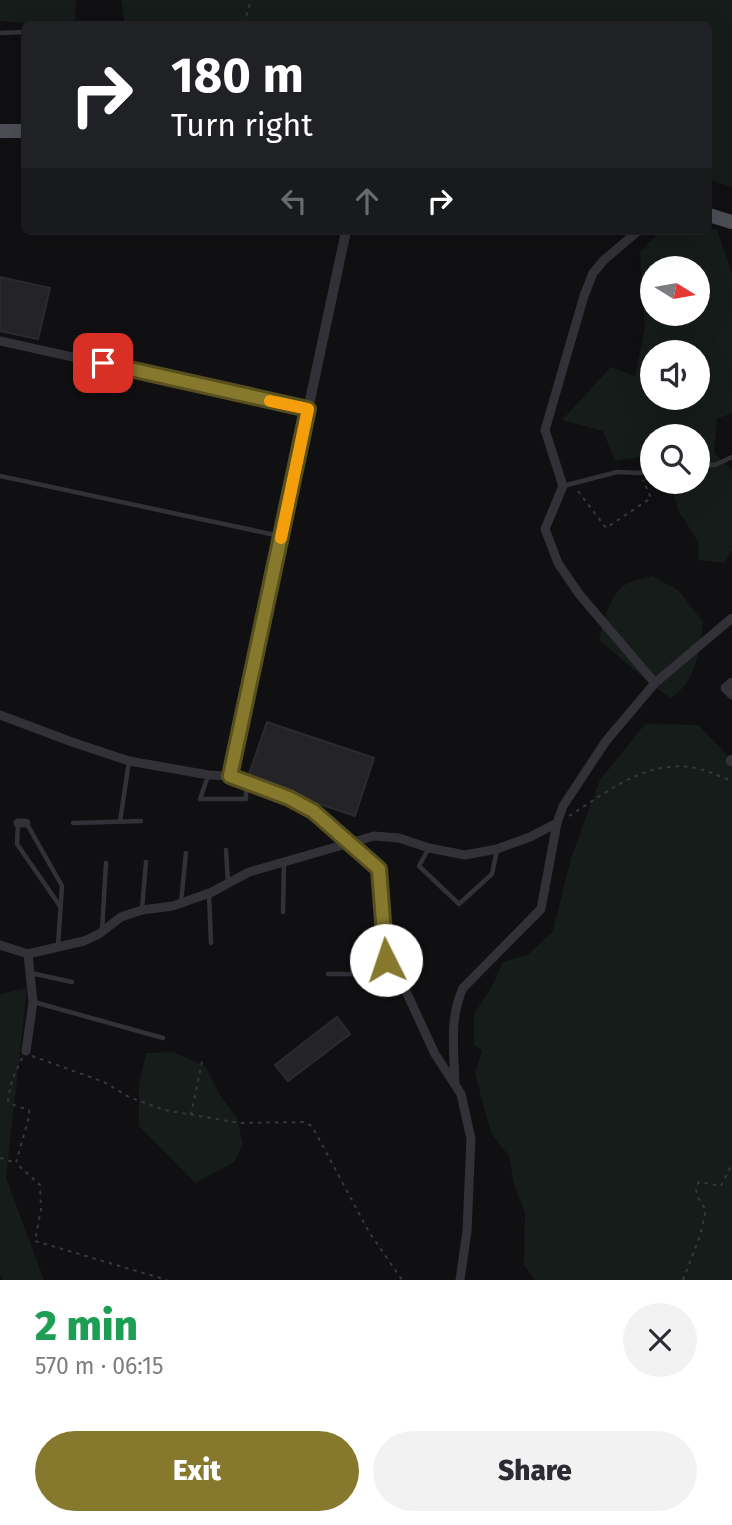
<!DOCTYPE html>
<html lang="en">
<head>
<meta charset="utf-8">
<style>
  body { margin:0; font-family:"Fira Sans",sans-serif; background:#f2f2f3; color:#2b2b33; height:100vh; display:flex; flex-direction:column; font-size:26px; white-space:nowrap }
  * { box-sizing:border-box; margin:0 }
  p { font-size:23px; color:#7c7c81 }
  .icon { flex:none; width:38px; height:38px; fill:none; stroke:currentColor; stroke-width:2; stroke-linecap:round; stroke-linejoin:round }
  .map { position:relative; height:1280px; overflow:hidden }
  .details { display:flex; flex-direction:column; background:#fff; flex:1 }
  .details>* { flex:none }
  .banner { position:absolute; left:21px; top:21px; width:691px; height:214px; border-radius:10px; box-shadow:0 7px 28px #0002; background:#202124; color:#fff; overflow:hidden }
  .needle { width:46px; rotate:101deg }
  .tools { position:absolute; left:640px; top:256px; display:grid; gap:14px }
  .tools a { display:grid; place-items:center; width:70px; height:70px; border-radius:50%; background:#fff; box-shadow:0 7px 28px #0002; font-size:35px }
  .pin { position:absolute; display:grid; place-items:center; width:60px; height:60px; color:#fff; margin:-30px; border-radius:14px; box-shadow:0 4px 10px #0006 }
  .me { position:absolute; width:77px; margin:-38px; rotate:356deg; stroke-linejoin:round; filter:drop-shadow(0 0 5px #0008) }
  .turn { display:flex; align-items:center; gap:24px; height:147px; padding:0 35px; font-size:32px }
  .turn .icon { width:91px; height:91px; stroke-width:2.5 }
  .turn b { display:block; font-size:49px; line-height:60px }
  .lanes { display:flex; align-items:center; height:66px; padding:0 35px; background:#0003; justify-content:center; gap:35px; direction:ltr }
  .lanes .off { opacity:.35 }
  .round { display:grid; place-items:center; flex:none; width:74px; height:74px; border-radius:37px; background:#f2f2f3 }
  .head { display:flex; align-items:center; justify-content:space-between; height:119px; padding:0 35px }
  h1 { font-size:42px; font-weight:800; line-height:52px; color:#1e9e55 }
  .button { display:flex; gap:14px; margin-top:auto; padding:14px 35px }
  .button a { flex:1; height:80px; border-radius:42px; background:#86792d; color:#fff; font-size:28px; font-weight:800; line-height:80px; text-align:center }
  .button a+a { background:#f2f2f3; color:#2b2b33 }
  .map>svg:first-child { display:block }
</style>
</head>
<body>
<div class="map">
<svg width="732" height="1280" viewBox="0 0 732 1280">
  <rect width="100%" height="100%" fill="#101012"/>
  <path fill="#161c19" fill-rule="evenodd" d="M0,0H76L75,20L35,24L0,21Z
    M121,0H732V187L709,180V24H125Z
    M709,229L717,230L732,273V413L717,419L714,453L732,470V550L724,563L699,560L698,541L679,512L669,481H698V436H653V455L615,461L603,431L562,420L611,367L635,376L645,328L640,252L661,231ZM653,268H698V313H653ZM653,352H698V397H653Z
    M652,576L678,590L703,622C699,650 697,683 670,698L646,680L599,640C603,623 609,595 625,585C632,580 644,579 652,576Z
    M645,724L698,725L732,760V1280H535L524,1265L525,1212L514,1185L509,1156L491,1133L475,1074L482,1050L474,1045V1014L490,990L503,962L529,954L553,931L571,858L600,780Z
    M27,988L6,1178L44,1280H3L0,1275V994Z
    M173,1052L205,1066L220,1095L237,1118L243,1144L234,1162L195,1183L139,1126V1085L146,1053Z"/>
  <path fill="#242326" stroke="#2b2a2e" stroke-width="2" d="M0,277L50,288L38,339L0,331Z
    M267,722L374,758L355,816L247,780Z
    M337,1017L350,1034L288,1081L275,1065Z"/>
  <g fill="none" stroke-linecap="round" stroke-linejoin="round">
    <path stroke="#37383e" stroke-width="2" stroke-dasharray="3.5 5" stroke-linecap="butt" d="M244,24L251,0
      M578,491L606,528L651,498L643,480
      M569,816C606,793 644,761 690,767C704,769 719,776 732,781
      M32,1056L104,1082L129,1097L164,1110L240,1123L304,1122L312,1126L369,1232L402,1280
      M22,1058L12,1080L8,1100L14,1105L29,1110V1117L16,1163L40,1185L41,1209L35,1241L167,1280
      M191,1115L203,1057
      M0,1158L16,1163
      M683,1280L700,1236L706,1210C700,1201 692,1192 699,1182L721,1186L732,1164"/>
    <path stroke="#313137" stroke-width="4.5" d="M204,24H231
      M0,33L24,32
      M698,465H715L732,457
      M0,476L280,536
      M563,486L617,472L640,473L653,470
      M208,776L200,799H246V783
      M120,822L129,761
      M18,823L17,844L60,906
      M73,823L141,821
      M27,824L62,886L58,946
      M429,848L419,866L459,904L492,874L497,850
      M226,850L228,883
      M209,894L211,943
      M181,902L186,853
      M142,909L146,862
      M283,912L284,862
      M102,931L106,863
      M31,973L72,982
      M328,974H364L388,966
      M34,1002L163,1038"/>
    <path stroke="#313137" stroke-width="9" d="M638,231L604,260L593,273L584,296L545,430L563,486L545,529L558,563L579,594L655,683
      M0,341L308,409
      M732,682L725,688L732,695
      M0,715L72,742L129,761L209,775L230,776L289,798L313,811L379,869L386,960L404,987L435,1054L461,1094L471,1139L467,1231L460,1280
      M732,759L730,761L732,762
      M18,823H26
      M0,945L28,954L84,941L99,934L121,917L142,910L173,906L212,892L249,872L374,836L399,838L429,848L465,855L497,849L530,837L557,823
      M26,1051L33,1002L28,954
      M455,1083C454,1051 449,1018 463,988L541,909L557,823L563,806L606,741L655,683L732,618"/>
    <path stroke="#313137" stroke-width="10" d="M230,776L346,231"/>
    <path stroke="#4d4d56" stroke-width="14" d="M0,131H24
      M709,215L732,222"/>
  </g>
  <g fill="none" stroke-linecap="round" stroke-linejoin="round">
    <g stroke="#574f1d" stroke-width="18">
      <path id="route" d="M103,363L308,409L230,776L289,798L313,811L379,869L386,960"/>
    </g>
    <use href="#route" stroke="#86792d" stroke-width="12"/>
    <path stroke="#f59e0b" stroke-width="12" d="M270,401L308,409L281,538"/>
  </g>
</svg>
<div class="tools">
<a><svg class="needle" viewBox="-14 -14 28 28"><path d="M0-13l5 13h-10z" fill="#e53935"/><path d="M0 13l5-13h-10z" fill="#7c7c81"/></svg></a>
<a><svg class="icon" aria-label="sound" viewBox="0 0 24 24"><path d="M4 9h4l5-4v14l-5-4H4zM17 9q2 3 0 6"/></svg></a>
<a><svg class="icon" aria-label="search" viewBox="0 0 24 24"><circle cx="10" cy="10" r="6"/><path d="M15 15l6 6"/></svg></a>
</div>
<div class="pin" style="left:103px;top:363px;background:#d93025"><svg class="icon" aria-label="arrive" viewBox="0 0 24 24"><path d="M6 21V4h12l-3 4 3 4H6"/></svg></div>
<svg class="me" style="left:386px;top:960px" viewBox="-20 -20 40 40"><circle r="19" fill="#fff"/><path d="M0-13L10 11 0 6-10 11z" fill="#86792d"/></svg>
<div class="banner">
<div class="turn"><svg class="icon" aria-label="right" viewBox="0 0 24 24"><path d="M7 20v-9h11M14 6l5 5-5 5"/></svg><div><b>180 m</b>Turn right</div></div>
<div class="lanes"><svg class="icon off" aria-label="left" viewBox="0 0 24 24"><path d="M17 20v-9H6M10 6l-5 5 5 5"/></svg><svg class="icon off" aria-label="ahead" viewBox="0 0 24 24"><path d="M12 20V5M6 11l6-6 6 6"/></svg><svg class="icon" aria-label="right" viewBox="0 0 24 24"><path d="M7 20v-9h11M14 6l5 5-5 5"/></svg></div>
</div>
</div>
<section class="details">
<div class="head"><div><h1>2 min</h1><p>570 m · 06:15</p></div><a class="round"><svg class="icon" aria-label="close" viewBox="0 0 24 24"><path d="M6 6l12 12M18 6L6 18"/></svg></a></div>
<div class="button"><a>Exit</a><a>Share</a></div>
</section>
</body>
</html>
